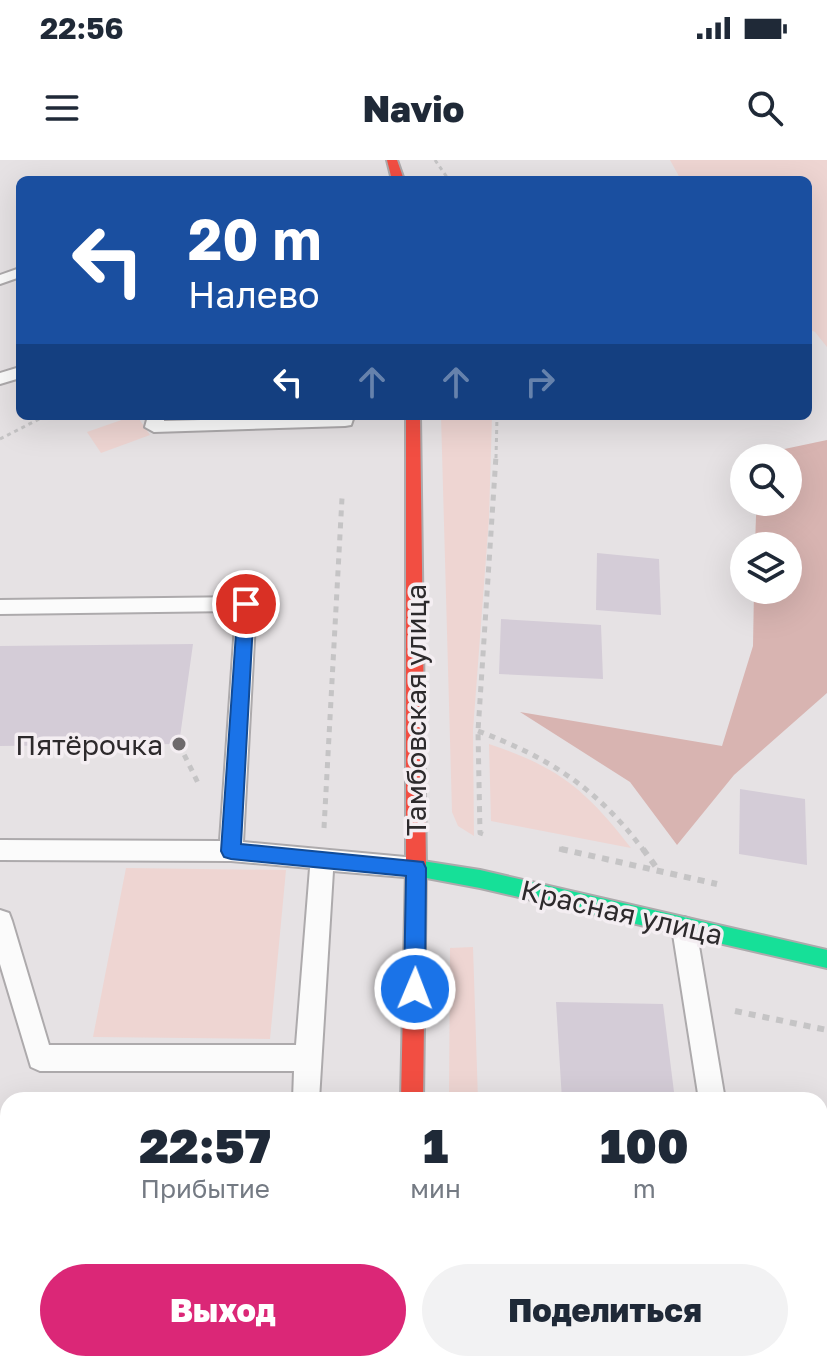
<!DOCTYPE html>
<html lang="ru">
<head>
<meta charset="utf-8">
<style>
  body { margin:0; font-family:"Golos Text",sans-serif; background:#f2f2f3; color:#1f2937; height:100vh; display:flex; flex-direction:column; font-size:30px; white-space:nowrap }
  * { box-sizing:border-box; margin:0 }
  p { font-size:26px; color:#747a83 }
  .icon { flex:none; width:44px; height:44px; fill:none; stroke:currentColor; stroke-width:2; stroke-linecap:round; stroke-linejoin:round }
  .map { position:relative; flex:1; overflow:hidden }
  .drawer { position:absolute; left:0px; top:932px; width:828px; height:280px; display:flex; flex-direction:column; background:#fff; border-radius:24px 24px 0 0; box-shadow:0 8px 32px #0002 }
  .drawer>* { flex:none }
  .guide { position:absolute; left:16px; top:16px; width:796px; height:244px; border-radius:12px; box-shadow:0 8px 32px #0002; background:#1a4fa0; color:#fff; overflow:hidden }
  .buttons { position:absolute; left:730px; top:284px; display:grid; gap:16px }
  .buttons a { display:grid; place-items:center; width:72px; height:72px; border-radius:50%; background:#fff; box-shadow:0 8px 32px #0002; font-size:40px }
  .pin { position:absolute; display:grid; place-items:center; width:68px; height:68px; color:#fff; margin:-34px; border:4px solid #fff; border-radius:50%; box-shadow:0 2px 8px #0007 }
  .me { position:absolute; width:88px; margin:-44px; rotate:1deg; stroke-linejoin:round; filter:drop-shadow(0 0 6px #0008) }
  .turn { display:flex; align-items:center; gap:28px; height:168px; padding:0 40px; font-size:36px }
  .turn .icon { width:104px; height:104px; stroke-width:2.5 }
  .turn b { display:block; font-size:56px; line-height:68px }
  .lanes { display:flex; align-items:center; height:76px; padding:0 40px; background:#0003; justify-content:center; gap:40px; direction:ltr }
  .lanes .off { opacity:.35 }
  .eta { display:flex; justify-content:space-evenly; align-items:center; height:136px; text-align:center }
  .eta b { font-size:48px; font-weight:800; line-height:56px }
  .primary-button { display:flex; gap:16px; margin-top:auto; padding:16px 40px }
  .primary-button a { flex:1; height:92px; border-radius:48px; background:#db2777; color:#fff; font-size:32px; font-weight:800; line-height:92px; text-align:center }
  .primary-button a+a { background:#f2f2f3; color:#1f2937 }
  .status { display:flex; justify-content:space-between; align-items:center; height:56px; padding:0 40px; background:#fff; direction:ltr }
  .status svg { height:22px; fill:currentColor }
  header { display:flex; justify-content:space-between; align-items:center; height:104px; padding:0 40px; background:#fff; font-size:36px; font-weight:800 }
  .map>svg:first-child { display:block }
</style>
</head>
<body>
<div class="status"><b>22:56</b><svg viewBox="0 0 49 12"><path d="M0 12V9h3v3zM5 12V6h3v6zM10 12V3h3v9zM15 12V0h3v12zM26 1h20v11H26zM47 4h2v5h-2z"/></svg></div>
<header><svg class="icon" aria-label="menu" viewBox="0 0 24 24"><path d="M4 6h16M4 12h16M4 18h16"/></svg>Navio<svg class="icon" aria-label="search" viewBox="0 0 24 24"><circle cx="10" cy="10" r="6"/><path d="M15 15l6 6"/></svg></header>
<div class="map">
<svg width="827" height="1212" viewBox="0 0 827 1212">
  <rect width="100%" height="100%" fill="#e6e2e4"/>
  <path fill="#eed5d2" d="M670,0H827V187L815,172L808,169V20H681Z
    M133,256H137L150,275L101,293L87,272Z
    M441,256H492L489,358L473,570L474,676L458,666L452,652Z
    M489,584C559,607 587,631 631,688L491,661Z
    M126,708L286,710L270,879L93,877Z
    M473,787L478,940H449L450,788Z"/>
  <path fill="#d8b4b1" d="M827,280V533L734,615L677,685L630,622L520,552L722,586L753,486L754,430H788V386H755L756,356L760,342H788V298H773L775,291Z"/>
  <path fill="#d4ccd7" d="M597,393L659,399L661,455L596,450Z
    M501,459L601,465L603,519L499,514Z
    M193,484L179,584L0,586V486Z
    M740,629L805,639L807,705L739,694Z
    M556,842L663,844L675,940H562Z"/>
  <g fill="none" stroke-linecap="round" stroke-linejoin="round">
    <g stroke="#adaaac" stroke-width="4">
      <path id="lane" d="M20,108V117L0,124V115Z
        M20,207V218L0,224V213Z
        M148,256H164V261L354,256L351,265L345,266L154,272L145,267Z
        M246,437L253,439L256,444L243,682L416,698L424,701L428,708L424,715L416,718L333,711L319,940H293L294,911H40L31,907L0,804V750L9,753L12,761L49,885H296L310,708L231,701L0,700V680L220,681L236,451L0,454V440Z
        M684,757L693,760L696,768L725,940H699L672,768L675,760Z
        M0,1163H8V1193H0Z
        M738,1204H768L770,1212H740Z"/>
    </g>
    <g stroke="#adaaac" stroke-width="4">
      <path id="fast" d="M416,700L480,710L827,790V808L480,728L416,716L409,714L406,708L409,702Z
        M394,1204H420V1212H394Z"/>
    </g>
    <g stroke="#adaaac" stroke-width="4">
      <path id="jam" d="M387,0H397L404,20H392Z
        M406,256H420L426,708L423,940H401L406,708Z"/>
    </g>
    <path stroke="#c5c4c5" stroke-width="3" stroke-dasharray="4 4" stroke-linecap="butt" d="M435,0L449,20
      M0,279L45,256
      M496,298L497,256"/>
    <path stroke="#c5c4c5" stroke-width="5" stroke-dasharray="6 6" stroke-linecap="butt" d="M478,571C550,598 598,629 644,691
      M179,584L198,623
      M324,668L342,338
      M483,674L480,673L478,571L496,296
      M559,689L570,691"/>
    <path stroke="#c5c4c5" stroke-width="6" stroke-dasharray="7 7" stroke-linecap="butt" d="M561,689L717,724
      M643,689L656,707
      M735,851L827,870"/>
    <use href="#lane" fill="#fbfbfb" fill-rule="evenodd"/>
    <use href="#fast" fill="#16e098" fill-rule="evenodd"/>
    <use href="#jam" fill="#f24e42" fill-rule="evenodd"/>
  </g>
  <path fill="#1a73e8" stroke="#114b97" stroke-width="2" d="M246,438L254,444L241,684L423,702L426,708L425,829L422,836L415,839L407,836L404,829L406,716L231,699L224,697L221,691L238,444Z"/>
  <circle fill="#6e6a6c" stroke="#f4eef2" stroke-width="3" cx="179" cy="584" r="8"/>
  <g text-anchor="middle" dominant-baseline="central" stroke-width="7" stroke-linejoin="round" paint-order="stroke">
    <g font-size="28" fill="#2d2a2c" stroke="#f4eef2">
      <text transform="translate(415 550) rotate(-90)">Тамбовская улица</text>
      <text transform="translate(622 752) rotate(13)">Красная улица</text>
    </g>
    <g font-size="28" fill="#2d2a2c" stroke="#f4eef2" text-anchor="end">
      <text x="163" y="584">Пятёрочка</text>
    </g>
  </g>
</svg>
<div class="buttons">
<a><svg class="icon" aria-label="search" viewBox="0 0 24 24"><circle cx="10" cy="10" r="6"/><path d="M15 15l6 6"/></svg></a>
<a><svg class="icon" aria-label="layers" viewBox="0 0 24 24"><path d="M12 4l9 5-9 5-9-5zM3 14l9 5 9-5"/></svg></a>
</div>
<div class="pin" style="left:246px;top:444px;background:#d93025"><svg class="icon" aria-label="arrive" viewBox="0 0 24 24"><path d="M6 21V4h12l-3 4 3 4H6"/></svg></div>
<svg class="me" style="left:415px;top:829px" viewBox="-20 -20 40 40"><circle r="17" fill="#1a73e8" stroke="#fff" stroke-width="3"/><path d="M0-11L8 9 0 5-8 9z" fill="#fff"/></svg>
<div class="guide">
<div class="turn"><svg class="icon" aria-label="left" viewBox="0 0 24 24"><path d="M17 20v-9H6M10 6l-5 5 5 5"/></svg><div><b>20 m</b>Налево</div></div>
<div class="lanes"><svg class="icon" aria-label="left" viewBox="0 0 24 24"><path d="M17 20v-9H6M10 6l-5 5 5 5"/></svg><svg class="icon off" aria-label="ahead" viewBox="0 0 24 24"><path d="M12 20V5M6 11l6-6 6 6"/></svg><svg class="icon off" aria-label="ahead" viewBox="0 0 24 24"><path d="M12 20V5M6 11l6-6 6 6"/></svg><svg class="icon off" aria-label="right" viewBox="0 0 24 24"><path d="M7 20v-9h11M14 6l5 5-5 5"/></svg></div>
</div>
<section class="drawer">
<div class="eta">
<div><b>22:57</b><p>Прибытие</p></div>
<div><b>1</b><p>мин</p></div>
<div><b>100</b><p>m</p></div>
</div>
<div class="primary-button"><a>Выход</a><a>Поделиться</a></div>
</section>
</div>
</body>
</html>
